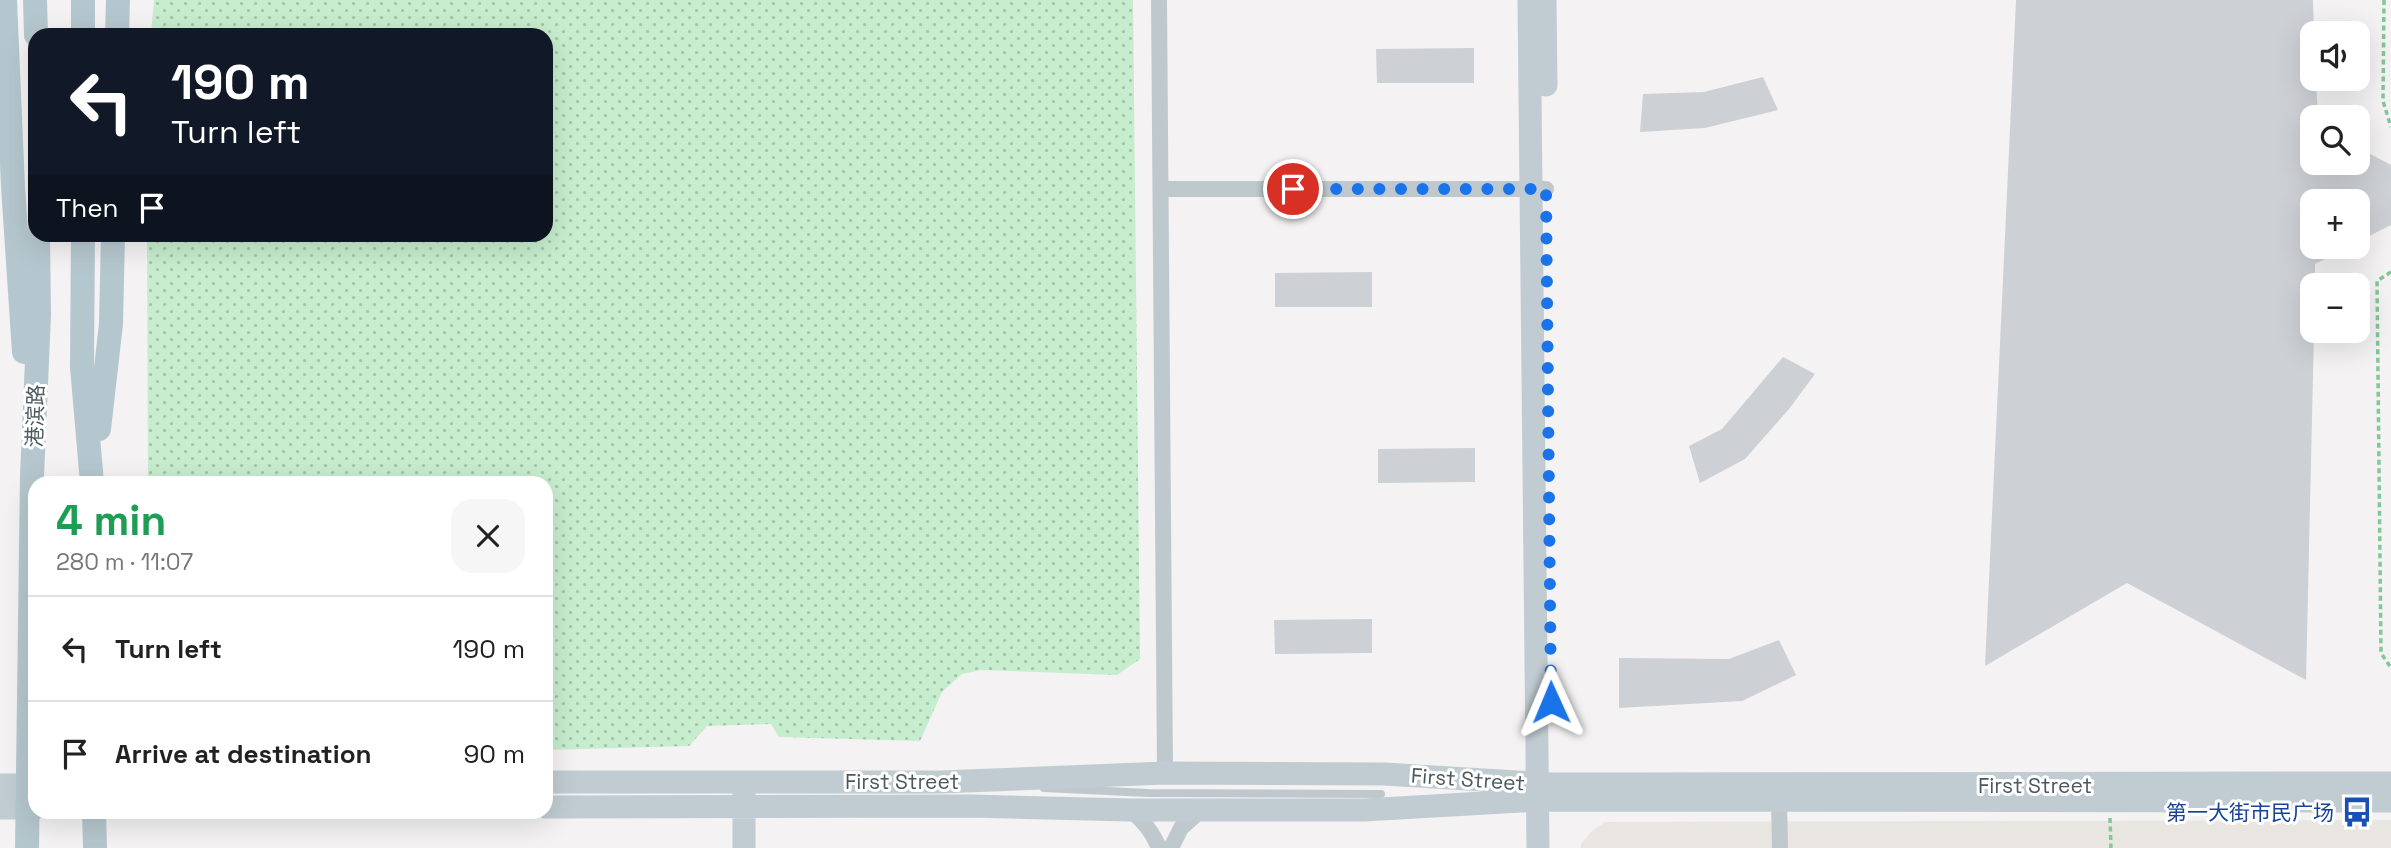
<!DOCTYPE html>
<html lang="en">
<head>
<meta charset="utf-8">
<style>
  body { margin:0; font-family:"Space Grotesk","Noto Sans SC",sans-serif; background:#f6f6f6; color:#222; height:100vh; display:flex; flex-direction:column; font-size:26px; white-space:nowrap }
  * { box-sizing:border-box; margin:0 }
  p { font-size:23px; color:#767676 }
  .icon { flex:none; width:38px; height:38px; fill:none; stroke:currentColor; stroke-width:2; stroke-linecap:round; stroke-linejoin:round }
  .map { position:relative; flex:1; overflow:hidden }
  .sheet { position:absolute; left:28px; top:476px; width:525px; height:343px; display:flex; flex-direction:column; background:#fff; border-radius:21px; box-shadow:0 7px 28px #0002 }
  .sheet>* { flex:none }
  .top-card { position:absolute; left:28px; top:28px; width:525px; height:214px; border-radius:21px; box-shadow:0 7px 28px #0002; background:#111827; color:#fff; overflow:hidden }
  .controls { position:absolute; left:2300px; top:21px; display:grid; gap:14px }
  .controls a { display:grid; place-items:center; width:70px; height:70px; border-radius:14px; background:#fff; box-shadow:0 7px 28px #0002; font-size:35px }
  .pin { position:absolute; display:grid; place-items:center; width:60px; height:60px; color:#fff; margin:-30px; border:4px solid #fff; border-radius:50%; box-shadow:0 2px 7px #0007 }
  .me { position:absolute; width:77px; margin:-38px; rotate:359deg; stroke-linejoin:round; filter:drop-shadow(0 0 5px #0008) }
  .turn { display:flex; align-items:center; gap:24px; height:147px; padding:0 28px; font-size:32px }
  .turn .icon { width:91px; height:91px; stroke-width:2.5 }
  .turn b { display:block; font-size:49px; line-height:60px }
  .then { display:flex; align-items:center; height:66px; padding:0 28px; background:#0003; gap:14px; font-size:26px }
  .round { display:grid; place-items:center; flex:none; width:74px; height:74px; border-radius:21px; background:#f6f6f6 }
  .head { display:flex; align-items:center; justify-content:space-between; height:119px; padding:0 28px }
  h1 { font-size:42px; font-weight:700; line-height:52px; color:#1e9e55 }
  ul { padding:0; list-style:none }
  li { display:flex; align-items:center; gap:21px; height:105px; padding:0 28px; border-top:2px solid #e0e0e0 }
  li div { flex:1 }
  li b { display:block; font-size:26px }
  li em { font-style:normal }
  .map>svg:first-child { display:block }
</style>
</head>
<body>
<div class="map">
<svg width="2391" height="848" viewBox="0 0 2391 848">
  <defs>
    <pattern id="green-dots" width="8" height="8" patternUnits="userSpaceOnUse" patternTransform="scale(1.75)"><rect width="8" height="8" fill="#c6edcd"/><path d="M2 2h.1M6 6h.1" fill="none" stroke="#a3c3aa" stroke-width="1.8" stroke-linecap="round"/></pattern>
  </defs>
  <rect width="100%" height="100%" fill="#f4f2f3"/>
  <path fill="#e9e5e0" d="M2391,820V848H1581V844L1592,831L1605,822Z"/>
  <path fill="url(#green-dots)" d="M154,0H1133L1140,659L1117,675L981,670L962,674L942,692L920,741L779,737L771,724L707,726L689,746L546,750V483H148L147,239L159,234H546V35H151Z"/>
  <path fill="#cdd0d4" d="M2016,0H2313L2314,33H2312V79H2316L2318,117H2312V163H2357V147L2391,165V225L2357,242V201H2312V247H2349L2315,264V285H2312V331H2314L2306,680L2127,583L1985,666Z
    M1474,48V83H1377L1376,49Z
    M1763,77L1778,110L1705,128L1640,132L1643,94L1704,92Z
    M1372,272V307H1275V273Z
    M1783,357L1815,374L1789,409L1745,459L1700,483L1689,446L1722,429Z
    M1475,448V482L1378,483V449Z
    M1372,619V653L1275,654L1274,620Z
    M1779,640L1796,675L1742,701L1619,708V658L1729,659Z"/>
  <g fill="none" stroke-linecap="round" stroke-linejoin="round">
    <path stroke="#81c896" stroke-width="3.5" stroke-dasharray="5 3.5" stroke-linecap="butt" d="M2384,0L2383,101L2391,127
      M2391,272L2377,281L2381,653L2391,668
      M2110,818L2111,848"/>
    <path stroke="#bfc9cd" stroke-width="8" d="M1044,788L1148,793L1381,794"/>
    <path stroke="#bfc9cd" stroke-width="16" d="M1159,0L1165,773
      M1161,189H1546
      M1779,800L1780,848
      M1130,810C1143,820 1153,833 1159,848
      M1171,848L1181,828L1201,810"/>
    <path stroke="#c0ccd2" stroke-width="23" d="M1529,0L1538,848
      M1545,0L1546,85
      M546,782H941L1165,773L1384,774L1551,784L2391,783
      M0,785H35
      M744,791V848
      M546,807L971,806L1130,810H1364L1537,800L2391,801
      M0,808H35"/>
    <path stroke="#b5c7ce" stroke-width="24" d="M5,0L13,187L24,352
      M35,0L36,35
      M83,35V0
      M117,35L118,0
      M83,234L82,367L92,483
      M99,429L111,324L113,234
      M94,812L95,848
      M27,848L32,476L39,315L38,234"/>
  </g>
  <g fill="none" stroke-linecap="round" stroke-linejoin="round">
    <path stroke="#1a73e8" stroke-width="12" stroke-dasharray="0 21.6" d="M1293,189H1546L1551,702"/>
  </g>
  <defs>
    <g id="bus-bare" transform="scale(2.415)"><path d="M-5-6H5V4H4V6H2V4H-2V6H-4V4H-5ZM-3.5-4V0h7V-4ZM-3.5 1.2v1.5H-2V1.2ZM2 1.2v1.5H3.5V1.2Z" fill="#1a4fb4" stroke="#fff" stroke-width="2.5" paint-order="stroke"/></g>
  </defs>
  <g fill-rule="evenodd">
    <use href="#bus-bare" x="2357" y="812"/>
  </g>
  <g text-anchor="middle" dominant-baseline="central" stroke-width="6" stroke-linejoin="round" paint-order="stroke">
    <g font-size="21" fill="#4b595e" stroke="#fff">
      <text transform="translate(35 416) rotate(-88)">港滨路</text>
      <text transform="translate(1468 779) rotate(4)">First Street</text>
      <text x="902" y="781">First Street</text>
      <text x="2035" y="785">First Street</text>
    </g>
    <g font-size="21" fill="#164399" stroke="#fff" text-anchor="end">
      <text x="2334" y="812">第一大街市民广场</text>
    </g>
  </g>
</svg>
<div class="controls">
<a><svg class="icon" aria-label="sound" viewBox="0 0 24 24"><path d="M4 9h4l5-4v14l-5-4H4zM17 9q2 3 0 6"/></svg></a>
<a><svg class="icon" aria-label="search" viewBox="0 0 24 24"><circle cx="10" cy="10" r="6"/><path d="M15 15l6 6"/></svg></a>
<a>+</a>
<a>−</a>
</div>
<div class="pin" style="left:1293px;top:189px;background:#d93025"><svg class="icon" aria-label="arrive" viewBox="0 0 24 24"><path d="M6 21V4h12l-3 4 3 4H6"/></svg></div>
<svg class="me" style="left:1551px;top:702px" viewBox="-20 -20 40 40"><path d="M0-17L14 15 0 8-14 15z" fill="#1a73e8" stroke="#fff" stroke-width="4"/></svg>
<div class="top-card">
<div class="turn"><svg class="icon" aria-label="left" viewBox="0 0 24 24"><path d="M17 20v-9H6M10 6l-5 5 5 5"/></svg><div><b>190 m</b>Turn left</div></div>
<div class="then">Then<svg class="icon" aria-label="arrive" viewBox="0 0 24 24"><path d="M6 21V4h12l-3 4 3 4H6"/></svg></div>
</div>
<section class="sheet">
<div class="head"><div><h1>4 min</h1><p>280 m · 11:07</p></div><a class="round"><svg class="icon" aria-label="close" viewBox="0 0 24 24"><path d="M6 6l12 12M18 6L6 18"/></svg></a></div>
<ul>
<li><svg class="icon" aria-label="left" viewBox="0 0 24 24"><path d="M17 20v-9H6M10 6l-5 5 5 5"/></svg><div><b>Turn left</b></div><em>190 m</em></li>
<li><svg class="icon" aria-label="arrive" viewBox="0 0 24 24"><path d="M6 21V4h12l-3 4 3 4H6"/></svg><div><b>Arrive at destination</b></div><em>90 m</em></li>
</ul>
</section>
</div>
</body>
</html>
